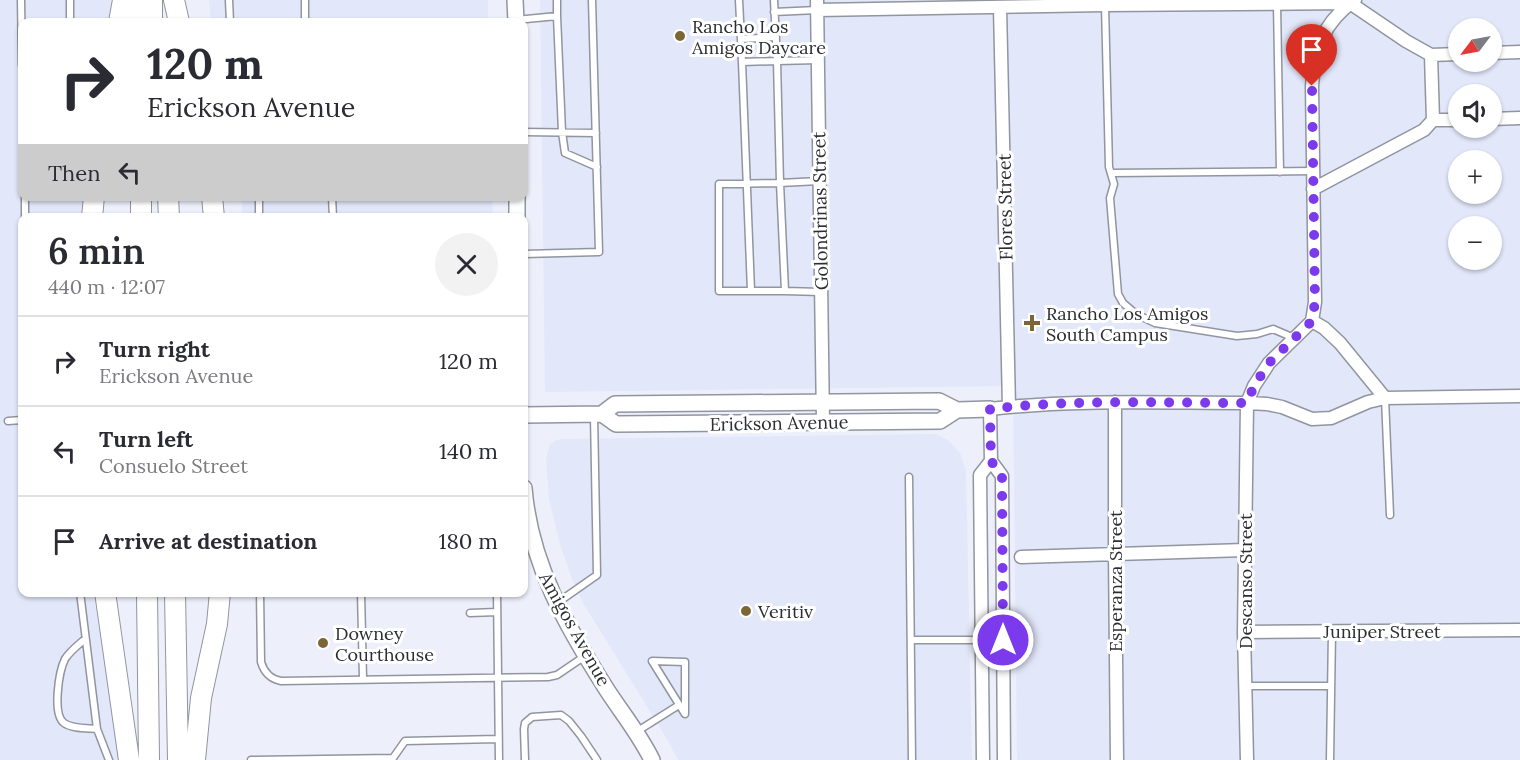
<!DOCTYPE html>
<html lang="en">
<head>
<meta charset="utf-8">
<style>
  body { margin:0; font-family:Lora,serif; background:#f2f2f3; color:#2b2b33; height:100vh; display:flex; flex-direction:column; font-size:22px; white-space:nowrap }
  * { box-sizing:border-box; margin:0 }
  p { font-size:20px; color:#7c7c81 }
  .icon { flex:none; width:33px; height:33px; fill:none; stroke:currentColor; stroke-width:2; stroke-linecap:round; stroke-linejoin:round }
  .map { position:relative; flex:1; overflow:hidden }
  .details { position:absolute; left:18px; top:213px; width:510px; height:384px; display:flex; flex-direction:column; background:#fff; border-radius:12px; box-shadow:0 2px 4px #0004 }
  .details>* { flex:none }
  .banner { position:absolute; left:18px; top:18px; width:510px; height:183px; border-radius:12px; box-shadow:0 2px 4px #0004; background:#fff; color:#2b2b33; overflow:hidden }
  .needle { width:39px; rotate:238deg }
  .controls { position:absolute; left:1448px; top:18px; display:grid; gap:12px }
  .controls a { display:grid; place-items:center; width:54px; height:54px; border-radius:50%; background:#fff; box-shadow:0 2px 4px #0004; font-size:30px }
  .pin { position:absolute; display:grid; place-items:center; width:51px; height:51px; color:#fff; margin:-62px -26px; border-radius:50% 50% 50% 0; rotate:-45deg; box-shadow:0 0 6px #0007 }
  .pin .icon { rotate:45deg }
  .me { position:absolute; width:66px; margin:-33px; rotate:0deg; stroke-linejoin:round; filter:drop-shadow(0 0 4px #0008) }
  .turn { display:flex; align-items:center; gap:21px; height:126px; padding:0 30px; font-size:27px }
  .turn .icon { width:78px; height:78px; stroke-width:2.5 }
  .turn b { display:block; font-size:42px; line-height:51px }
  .then { display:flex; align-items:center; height:57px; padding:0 30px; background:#0003; gap:12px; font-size:22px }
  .round { display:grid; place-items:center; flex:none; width:63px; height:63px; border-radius:32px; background:#f2f2f3 }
  .head { display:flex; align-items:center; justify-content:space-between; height:102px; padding:0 30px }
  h1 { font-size:36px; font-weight:600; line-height:45px }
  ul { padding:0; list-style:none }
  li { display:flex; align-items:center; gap:18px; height:90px; padding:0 30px; border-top:2px solid #e1e1e2 }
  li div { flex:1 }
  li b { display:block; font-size:22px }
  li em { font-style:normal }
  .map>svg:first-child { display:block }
</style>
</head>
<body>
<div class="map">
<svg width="1520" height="760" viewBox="0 0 1520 760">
  <rect width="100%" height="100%" fill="#edf0fb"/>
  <path fill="#e2e7fa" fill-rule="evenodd" d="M0,0H111L110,22H22V196L84,197V217L22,218V592L93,593L113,706L120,760H0Z
    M209,0H488V22H211Z
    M540,0H1520V760H1017L1013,386L545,392ZM1458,28H1491V62H1458ZM1458,94H1491V128H1458ZM1458,160H1491V194H1458ZM1458,226H1491V260H1458Z
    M242,197H492L493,217H242Z
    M936,434L949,441L960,453L966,471L972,760H678L667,739L583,603L572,579L561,548L549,499L546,458L550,444L556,440L563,439Z"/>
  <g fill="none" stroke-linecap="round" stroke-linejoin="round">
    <g stroke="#91959f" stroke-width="9">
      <path id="service" d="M21,0L22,65
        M70,0V22
        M229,0L230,22
        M739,0L741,39L776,37
        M1277,4L1280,172
        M1105,5L1109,167L1114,184L1110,198L1118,294L1123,303L1136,314L1155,323L1237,336L1257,334L1273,329L1294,338
        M774,12L817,10
        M557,16L562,132L565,153L597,167
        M516,20L557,16V0
        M305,22V0
        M741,39L742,62
        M524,132L596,133
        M1112,173L1313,171
        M819,181L780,183L785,291L821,292
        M25,196V218
        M259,196V218
        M332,196L333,218
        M524,254L599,252L592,0
        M751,291L742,62L777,61L774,0
        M785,291H719V184L780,183L777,61L818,60
        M1385,398L1390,515
        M8,421L22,420
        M909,477L912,760
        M80,592L97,729L109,760
        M260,592L261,662C264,672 270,679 281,681L548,677L557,675L585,656
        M361,592L363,679
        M497,592L499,760
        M557,603L597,575L594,415
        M470,613L497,612
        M85,639C78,645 70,651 65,659C59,671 52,714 64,723C72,729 88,728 97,729
        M911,640H1003
        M652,661L685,662V714Z
        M1245,686H1331
        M636,732L679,705
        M251,760L393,758L405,741L498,739
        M525,760L524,729L525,723L532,717L561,715L569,721L581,736L597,760
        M1330,760L1332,632"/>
    </g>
    <g stroke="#91959f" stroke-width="15">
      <path id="minor" d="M817,0L823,422
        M1000,7L1009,407
        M817,10L1105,5L1350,3L1406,41L1431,55
        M1491,53L1520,52
        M1491,119L1520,118
        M1433,120L1431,55L1458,54
        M1313,189L1424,130L1433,120H1458
        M1312,321L1324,328L1340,343L1385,398
        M1115,402V553L1117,760
        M1021,557L1245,550
        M1244,632L1520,630
        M983,760L980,475L991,461
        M1004,760L1002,476L991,461L990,409C1075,399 1161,403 1247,403L1267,404L1282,407L1312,419L1331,418L1368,402L1385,398L1520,396
        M1247,760L1244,632L1247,403L1254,386L1269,363L1312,321L1315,302L1312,86C1315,49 1322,23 1355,0"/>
    </g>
    <g stroke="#91959f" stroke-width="18">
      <path id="tertiary" d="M515,0L516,22
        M517,196V218
        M602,414L615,404L939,401L957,410L990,409
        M524,415L602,414L616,424L940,421L957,410
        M524,488C530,564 567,627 607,690C622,713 640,735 652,760"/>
    </g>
    <g stroke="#91959f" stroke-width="22">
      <path id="primary" d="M138,0V22
        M152,0V22
        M174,0L179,22
        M119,22L123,0
        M141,196V218
        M168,196L169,218
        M212,196L214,218
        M92,218L94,196
        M105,592L129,760
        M147,592L149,760
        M175,592L178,760
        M195,760L201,698L217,624L220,592"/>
    </g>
    <use href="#service" stroke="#fff" stroke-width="6"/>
    <use href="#minor" stroke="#fff" stroke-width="12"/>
    <use href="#tertiary" stroke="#fff" stroke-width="15"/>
    <use href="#primary" stroke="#fff" stroke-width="20"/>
  </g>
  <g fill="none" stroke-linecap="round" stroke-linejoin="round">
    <path stroke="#7c3aed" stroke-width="10" stroke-dasharray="0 18" d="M1003,640L1002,476L991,461L990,409C1075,399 1161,403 1247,403L1254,386L1269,363L1312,321L1315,302L1312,86"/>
  </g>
  <g fill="#7c6636" stroke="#fff" stroke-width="2">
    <circle cx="680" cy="36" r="6"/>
    <path d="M1029 314h6v6h6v6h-6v6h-6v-6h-6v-6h6z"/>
    <circle cx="746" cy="611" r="6"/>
    <circle cx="323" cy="643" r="6"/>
  </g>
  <g text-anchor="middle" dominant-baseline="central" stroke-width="6" stroke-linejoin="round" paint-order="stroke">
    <g font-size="18" fill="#2c2e32" stroke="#fff" text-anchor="start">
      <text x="692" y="26">Rancho Los<tspan x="692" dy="21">Amigos Daycare</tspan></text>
      <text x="1046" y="313">Rancho Los Amigos<tspan x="1046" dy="21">South Campus</tspan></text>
      <text x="758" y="611">Veritiv</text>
      <text x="335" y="633">Downey<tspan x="335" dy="21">Courthouse</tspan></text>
    </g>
    <g font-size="18" fill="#2c2e32" stroke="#fff">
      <text transform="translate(1005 207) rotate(-91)">Flores Street</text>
      <text transform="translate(820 211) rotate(-91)">Golondrinas Street</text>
      <text transform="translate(779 423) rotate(-1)">Erickson Avenue</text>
      <text transform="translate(1115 581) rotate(-90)">Esperanza Street</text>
      <text transform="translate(1245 581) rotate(-90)">Descanso Street</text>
      <text transform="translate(575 629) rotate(61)">Amigos Avenue</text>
      <text x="1382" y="631">Juniper Street</text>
    </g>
  </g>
</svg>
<div class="controls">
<a><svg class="needle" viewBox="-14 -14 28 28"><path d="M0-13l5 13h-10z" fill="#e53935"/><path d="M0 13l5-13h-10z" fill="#7c7c81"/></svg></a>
<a><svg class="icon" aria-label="sound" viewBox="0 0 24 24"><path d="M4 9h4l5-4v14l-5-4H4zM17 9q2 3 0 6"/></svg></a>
<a>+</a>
<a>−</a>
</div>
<div class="pin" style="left:1312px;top:86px;background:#d93025"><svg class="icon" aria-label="arrive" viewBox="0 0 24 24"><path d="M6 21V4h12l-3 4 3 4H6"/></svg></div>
<svg class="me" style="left:1003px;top:640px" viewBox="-20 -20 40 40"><circle r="17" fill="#7c3aed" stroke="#fff" stroke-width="3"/><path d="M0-11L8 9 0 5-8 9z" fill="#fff"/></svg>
<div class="banner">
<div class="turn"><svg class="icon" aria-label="right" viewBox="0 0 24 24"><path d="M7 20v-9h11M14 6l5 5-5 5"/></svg><div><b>120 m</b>Erickson Avenue</div></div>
<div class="then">Then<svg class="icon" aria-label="left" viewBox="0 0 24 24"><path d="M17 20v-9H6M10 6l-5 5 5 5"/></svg></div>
</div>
<section class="details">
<div class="head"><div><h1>6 min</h1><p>440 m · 12:07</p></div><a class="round"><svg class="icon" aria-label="close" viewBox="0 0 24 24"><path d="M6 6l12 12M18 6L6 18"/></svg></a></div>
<ul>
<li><svg class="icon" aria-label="right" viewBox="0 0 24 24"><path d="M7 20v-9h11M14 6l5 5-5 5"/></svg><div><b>Turn right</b><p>Erickson Avenue</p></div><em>120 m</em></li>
<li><svg class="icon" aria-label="left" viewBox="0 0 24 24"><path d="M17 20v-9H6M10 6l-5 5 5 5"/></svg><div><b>Turn left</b><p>Consuelo Street</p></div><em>140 m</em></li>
<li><svg class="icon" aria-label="arrive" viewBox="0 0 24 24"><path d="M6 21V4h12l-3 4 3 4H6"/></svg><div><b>Arrive at destination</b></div><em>180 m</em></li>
</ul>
</section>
</div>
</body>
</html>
